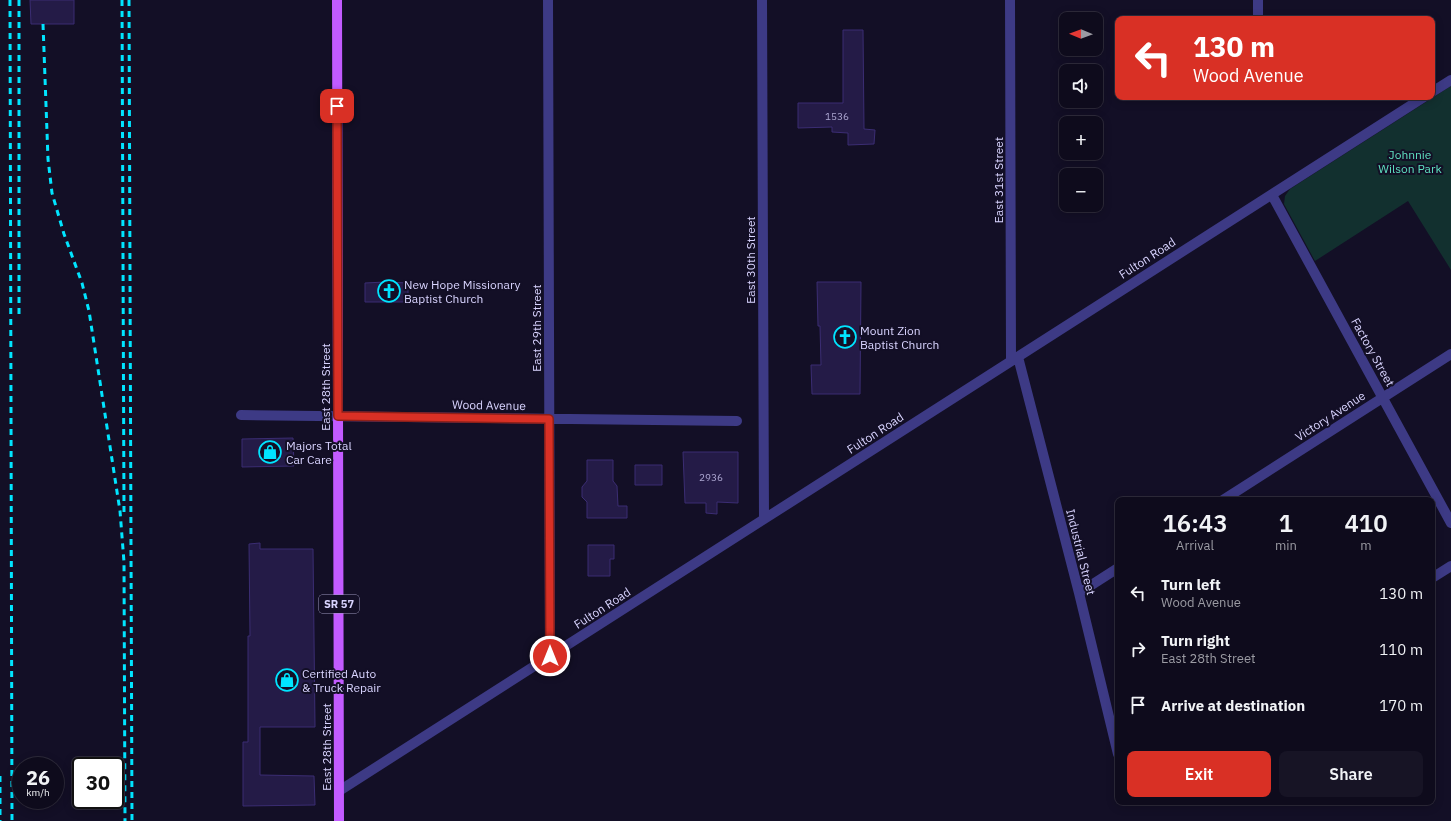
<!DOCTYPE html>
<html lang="en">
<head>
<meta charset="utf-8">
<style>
  body { margin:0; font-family:"IBM Plex Sans",sans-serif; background:#171425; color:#f1f3f6; height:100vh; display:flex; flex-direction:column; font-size:15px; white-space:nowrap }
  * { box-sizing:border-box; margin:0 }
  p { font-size:13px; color:#9b9ba3 }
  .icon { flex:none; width:22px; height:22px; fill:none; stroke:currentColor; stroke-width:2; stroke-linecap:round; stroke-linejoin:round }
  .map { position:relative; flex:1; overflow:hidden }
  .side { position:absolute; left:1115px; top:497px; width:320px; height:308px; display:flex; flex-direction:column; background:#0e0b1c; border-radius:8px; box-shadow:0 2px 10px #0003,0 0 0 1px #2e2b3b }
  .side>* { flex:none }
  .hud { position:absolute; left:1115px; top:16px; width:320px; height:84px; border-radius:8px; box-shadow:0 2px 10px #0003,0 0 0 1px #2e2b3b; background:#d93025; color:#fff; overflow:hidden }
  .needle { width:26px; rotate:271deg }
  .controls { position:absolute; left:1059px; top:12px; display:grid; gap:8px }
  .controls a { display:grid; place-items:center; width:44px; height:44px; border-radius:8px; background:#0e0b1c; box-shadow:0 2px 10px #0003,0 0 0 1px #2e2b3b; font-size:20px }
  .speed { position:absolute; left:12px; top:757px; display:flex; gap:8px; font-size:20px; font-weight:700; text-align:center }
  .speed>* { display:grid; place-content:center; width:52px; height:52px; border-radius:50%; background:#0e0b1c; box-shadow:0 2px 10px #0003,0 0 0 1px #2e2b3b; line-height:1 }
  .speed small { font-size:10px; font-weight:400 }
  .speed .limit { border:2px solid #111; border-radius:6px; background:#fff; color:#111 }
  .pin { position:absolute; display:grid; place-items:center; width:34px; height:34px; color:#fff; margin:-17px; border-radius:8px; box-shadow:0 2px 6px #0006 }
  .me { position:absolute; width:44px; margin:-22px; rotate:0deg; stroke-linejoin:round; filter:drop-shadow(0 0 3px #0008) }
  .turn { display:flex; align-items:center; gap:14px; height:84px; padding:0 12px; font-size:18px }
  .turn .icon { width:52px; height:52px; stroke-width:2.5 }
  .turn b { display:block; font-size:28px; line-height:34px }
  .eta { display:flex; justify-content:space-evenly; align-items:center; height:68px; text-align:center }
  .eta b { font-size:24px; font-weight:600; line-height:28px }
  .primary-button { display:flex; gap:8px; margin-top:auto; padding:8px 12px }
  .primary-button a { flex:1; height:46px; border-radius:8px; background:#d93025; color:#fff; font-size:16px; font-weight:600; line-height:46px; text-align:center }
  .primary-button a+a { background:#171425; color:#f1f3f6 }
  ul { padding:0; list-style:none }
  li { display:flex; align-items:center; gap:12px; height:56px; padding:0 12px }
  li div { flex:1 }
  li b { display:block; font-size:15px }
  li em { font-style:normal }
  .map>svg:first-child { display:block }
</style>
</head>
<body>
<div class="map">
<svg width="1451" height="821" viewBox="0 0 1451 821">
  <rect width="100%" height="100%" fill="#130f26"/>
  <path fill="#12302f" d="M1451,86V270L1408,201L1315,261L1284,204L1285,196L1290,189Z"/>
  <path fill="#241b47" stroke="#3b2d73" d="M30,0H74V24H31Z
    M843,30H863L864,129L875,130L874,144L848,145V133L832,132V127L798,128V103H843Z
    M385,282L408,283V302H365V283Z
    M817,282H861L860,394H812L811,365H821L820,326H818Z
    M293,438L294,466L242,467V439Z
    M683,452H738V503L717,502V514L706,513V503H685Z
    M587,460H613V481L617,486L618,506H627V518H587V502L582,497V487L587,481Z
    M635,465H662V485H635Z
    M260,543V549H313L315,727H260V775L314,776L315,805L243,806V742H248V636H250L249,544Z
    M588,545H614V559H610V576H588Z"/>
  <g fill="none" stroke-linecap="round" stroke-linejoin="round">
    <path stroke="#3d3a85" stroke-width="10" d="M548,0L550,656
      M762,0L764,519
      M1010,0L1011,361
      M1258,0V19
      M1432,92L1451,80
      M1272,195L1451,523
      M1018,357L1079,593L1118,754
      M241,415L737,421
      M1223,500L1451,354
      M1432,578L1451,566
      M1079,593L1118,568
      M339,791L1424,97"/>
    <path stroke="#c25bff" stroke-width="10" d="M337,0L339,821"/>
    <path stroke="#00e5ff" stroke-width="3" stroke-dasharray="6 5" stroke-linecap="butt" d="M10,0L12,821
      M19,0V317
      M122,0L124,512
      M129,0L132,821
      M43,24L48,159L52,193L64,234L82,283L89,311L120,511L124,562L125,821
      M0,776V821"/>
  </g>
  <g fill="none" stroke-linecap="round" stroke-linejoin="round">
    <g stroke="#8d1f18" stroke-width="10">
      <path id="route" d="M337,106L338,416L549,419L550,656"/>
    </g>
    <use href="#route" stroke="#d93025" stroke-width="7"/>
  </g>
  <defs>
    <g id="church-ring" transform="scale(1.15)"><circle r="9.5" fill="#130f26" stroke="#00e5ff" stroke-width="1.5"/><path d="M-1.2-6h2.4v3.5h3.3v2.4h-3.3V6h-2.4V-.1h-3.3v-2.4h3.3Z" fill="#00e5ff"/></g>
    <g id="shop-ring" transform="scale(1.15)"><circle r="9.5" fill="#130f26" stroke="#00e5ff" stroke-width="1.5"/><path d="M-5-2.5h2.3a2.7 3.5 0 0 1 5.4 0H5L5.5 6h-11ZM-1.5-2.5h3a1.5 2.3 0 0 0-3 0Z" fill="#00e5ff"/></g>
  </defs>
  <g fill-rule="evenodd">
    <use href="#church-ring" x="389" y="291"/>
    <use href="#church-ring" x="845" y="337"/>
    <use href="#shop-ring" x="270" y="452"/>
    <use href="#shop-ring" x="287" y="680"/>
  </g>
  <g text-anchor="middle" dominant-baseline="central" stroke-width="4" stroke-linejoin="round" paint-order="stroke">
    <g font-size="10" fill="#aca6d1">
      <text x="837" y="116">1536</text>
      <text x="711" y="477">2936</text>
    </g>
    <rect fill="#130f26" stroke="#9e99be" stroke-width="1" x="319" y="595" width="40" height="18" rx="3"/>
    <g font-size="11" font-weight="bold" fill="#d9d4ff">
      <text x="339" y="604">SR 57</text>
    </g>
    <g font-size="12" fill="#5fe0c0" stroke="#130f26">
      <text x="1410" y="154">Johnnie<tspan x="1410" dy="14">Wilson Park</tspan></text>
    </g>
    <g font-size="12" fill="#d9d4ff" stroke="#130f26">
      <text transform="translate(998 180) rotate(-90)">East 31st Street</text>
      <text transform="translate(1147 258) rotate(-33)">Fulton Road</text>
      <text transform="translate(750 260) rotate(-90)">East 30th Street</text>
      <text transform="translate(536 328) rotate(-90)">East 29th Street</text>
      <text transform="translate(1373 352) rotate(61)">Factory Street</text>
      <text transform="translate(325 387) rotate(-90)">East 28th Street</text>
      <text transform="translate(489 405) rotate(1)">Wood Avenue</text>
      <text transform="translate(1330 416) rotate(-33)">Victory Avenue</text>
      <text transform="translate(875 433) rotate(-33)">Fulton Road</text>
      <text transform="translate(1081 552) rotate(76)">Industrial Street</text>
      <text transform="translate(602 608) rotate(-33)">Fulton Road</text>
      <text transform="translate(326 747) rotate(-90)">East 28th Street</text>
    </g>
    <g font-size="12" fill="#d9d4ff" stroke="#130f26" text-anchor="start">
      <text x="404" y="284">New Hope Missionary<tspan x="404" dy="14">Baptist Church</tspan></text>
      <text x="860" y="330">Mount Zion<tspan x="860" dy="14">Baptist Church</tspan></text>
      <text x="286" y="445">Majors Total<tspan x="286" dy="14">Car Care</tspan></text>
      <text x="302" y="673">Certified Auto<tspan x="302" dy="14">&amp; Truck Repair</tspan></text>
    </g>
  </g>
</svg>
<div class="controls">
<a><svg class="needle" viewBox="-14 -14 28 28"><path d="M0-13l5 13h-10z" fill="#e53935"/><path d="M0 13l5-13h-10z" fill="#9b9ba3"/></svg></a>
<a><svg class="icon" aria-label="sound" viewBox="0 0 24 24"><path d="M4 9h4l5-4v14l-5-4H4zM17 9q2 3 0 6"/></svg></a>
<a>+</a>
<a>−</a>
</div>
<div class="speed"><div>26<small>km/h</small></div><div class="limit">30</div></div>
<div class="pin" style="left:337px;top:106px;background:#d93025"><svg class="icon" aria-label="arrive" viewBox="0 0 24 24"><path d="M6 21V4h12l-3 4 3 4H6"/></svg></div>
<svg class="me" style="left:550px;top:656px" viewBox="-20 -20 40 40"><circle r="17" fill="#d93025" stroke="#fff" stroke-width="3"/><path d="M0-11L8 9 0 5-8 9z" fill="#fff"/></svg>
<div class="hud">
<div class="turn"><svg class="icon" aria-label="left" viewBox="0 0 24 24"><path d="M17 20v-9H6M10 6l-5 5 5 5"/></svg><div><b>130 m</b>Wood Avenue</div></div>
</div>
<section class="side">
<div class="eta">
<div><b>16:43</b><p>Arrival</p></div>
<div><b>1</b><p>min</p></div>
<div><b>410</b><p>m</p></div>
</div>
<ul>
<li><svg class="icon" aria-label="left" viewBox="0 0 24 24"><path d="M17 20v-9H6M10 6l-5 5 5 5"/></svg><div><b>Turn left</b><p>Wood Avenue</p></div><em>130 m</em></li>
<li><svg class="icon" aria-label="right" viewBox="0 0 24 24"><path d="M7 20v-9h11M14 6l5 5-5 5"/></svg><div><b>Turn right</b><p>East 28th Street</p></div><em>110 m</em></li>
<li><svg class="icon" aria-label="arrive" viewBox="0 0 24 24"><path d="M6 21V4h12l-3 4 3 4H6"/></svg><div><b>Arrive at destination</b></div><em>170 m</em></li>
</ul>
<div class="primary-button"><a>Exit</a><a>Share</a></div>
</section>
</div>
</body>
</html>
